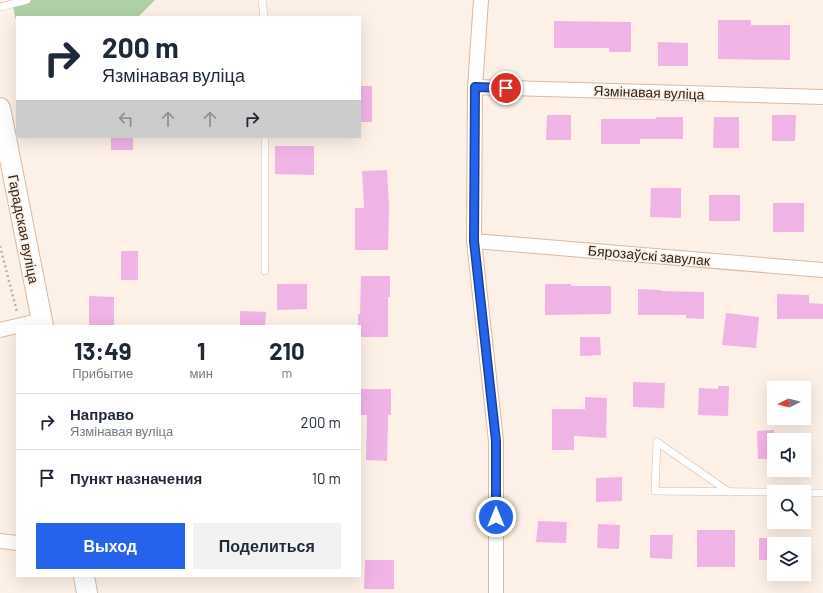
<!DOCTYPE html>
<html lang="ru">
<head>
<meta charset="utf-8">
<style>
  body { margin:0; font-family:Barlow,sans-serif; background:#f2f2f3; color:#1f2937; height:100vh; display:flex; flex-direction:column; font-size:15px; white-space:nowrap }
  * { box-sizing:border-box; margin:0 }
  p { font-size:13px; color:#747a83 }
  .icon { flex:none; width:22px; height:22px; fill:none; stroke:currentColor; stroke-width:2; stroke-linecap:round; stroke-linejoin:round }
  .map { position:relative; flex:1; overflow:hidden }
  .panel { position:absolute; left:16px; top:325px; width:345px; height:252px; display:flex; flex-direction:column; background:#fff; border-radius:0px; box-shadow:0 4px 16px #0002 }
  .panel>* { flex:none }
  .guide { position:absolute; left:16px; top:16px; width:345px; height:122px; border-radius:0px; box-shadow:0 4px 16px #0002; background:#fff; color:#1f2937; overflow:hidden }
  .needle { width:26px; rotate:264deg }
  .controls { position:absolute; left:767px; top:381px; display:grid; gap:8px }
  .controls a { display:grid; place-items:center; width:44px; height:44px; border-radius:0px; background:#fff; box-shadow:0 4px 16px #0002; font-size:20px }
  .pin { position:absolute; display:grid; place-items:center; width:34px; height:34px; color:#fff; margin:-17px; border:2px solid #fff; border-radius:50%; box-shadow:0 1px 4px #0007 }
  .me { position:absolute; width:44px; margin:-22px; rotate:0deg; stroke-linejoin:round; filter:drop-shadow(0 0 3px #0008) }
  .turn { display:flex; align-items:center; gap:14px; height:84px; padding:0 20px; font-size:18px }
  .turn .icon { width:52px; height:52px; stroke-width:2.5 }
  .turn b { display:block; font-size:28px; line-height:34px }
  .lanes { display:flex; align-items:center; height:38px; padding:0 20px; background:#0003; justify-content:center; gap:20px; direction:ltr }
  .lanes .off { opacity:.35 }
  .eta { display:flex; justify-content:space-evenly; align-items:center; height:68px; text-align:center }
  .eta b { font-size:24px; font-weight:700; line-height:28px }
  .cta { display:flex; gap:8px; margin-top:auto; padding:8px 20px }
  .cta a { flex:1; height:46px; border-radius:0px; background:#2563eb; color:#fff; font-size:16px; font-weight:700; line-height:46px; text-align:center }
  .cta a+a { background:#f2f2f3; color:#1f2937 }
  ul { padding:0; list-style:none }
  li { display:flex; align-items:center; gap:12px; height:56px; padding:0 20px; border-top:1px solid #e0e1e3 }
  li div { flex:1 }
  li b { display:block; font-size:15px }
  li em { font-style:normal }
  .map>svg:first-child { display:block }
</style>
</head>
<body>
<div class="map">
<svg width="823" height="593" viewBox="0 0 823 593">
  <rect width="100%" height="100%" fill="#fdf0e6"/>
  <path fill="#b0d0a7" d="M12,0H155L138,17H17V21L15,17Z"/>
  <path fill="#f0b3e6" d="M718,20H751V25H790V60L718,59Z
    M554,21L631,22V52H609V48H554Z
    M658,42L688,43V66H658Z
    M360,86H372V122H360Z
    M547,115H571V140H546Z
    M772,115H796L795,141H772Z
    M656,117H683V139H640V144H601V119H656Z
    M714,117H739V148H713Z
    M111,137H133V150H111Z
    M275,146H314V175L275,174Z
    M387,170L389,206L388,250H355V208H364L362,171Z
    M651,188H681V218L650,217Z
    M709,195H740V221H709Z
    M773,203H804V232H773Z
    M121,251H138V280H121Z
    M361,276H390V297H388V337H360V326H358V314H360Z
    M277,284H307V309L277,310Z
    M545,284H571V286H611V314L545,315Z
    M638,289L661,290V291L704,292V319L686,318V315H638Z
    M777,294L809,295V303L823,304V319H777Z
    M89,296L114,297V326H89Z
    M240,311L266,312L265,326H240Z
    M726,313L759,317L756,348L722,345Z
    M580,337H600L601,355L580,356Z
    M633,382L665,383L664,408L633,407Z
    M718,386H729L728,416L698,415L699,388L718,389Z
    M360,389H391V415H388L387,461L366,460L367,415H360Z
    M585,397L607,398L606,438L574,436V450H552V409H585Z
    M774,430V459H758L757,431Z
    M622,477V501L596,502V478Z
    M538,521L567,522L566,543L536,542Z
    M598,524L620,525L619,549L597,548Z
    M697,530H735V567H697Z
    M650,535H673L672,559L650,558Z
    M759,538H774V560H759Z
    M365,560H394V589H364Z"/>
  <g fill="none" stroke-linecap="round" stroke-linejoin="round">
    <g stroke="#d9baa2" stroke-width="8">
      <path id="lane" d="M262,0L264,17
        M0,7L27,0
        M265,137V271
        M729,492L657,442L655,491L774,492
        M804,493H823"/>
    </g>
    <g stroke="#d9baa2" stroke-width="16">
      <path id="street" d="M481,0L475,87L474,241L496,441V593
        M475,87L823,97
        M474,241L823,270
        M17,326L42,320
        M0,330L17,326
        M0,541L17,543"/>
    </g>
    <g stroke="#d9baa2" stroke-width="22">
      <path id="secondary" d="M0,108L43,326
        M84,576L87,593"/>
    </g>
    <path stroke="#bdb0a7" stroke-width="2.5" stroke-dasharray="2 3" stroke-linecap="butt" d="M0,246L17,312"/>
    <use href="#lane" stroke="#fff" stroke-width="7"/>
    <use href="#street" stroke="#fff" stroke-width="14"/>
    <use href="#secondary" stroke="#fff" stroke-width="20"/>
  </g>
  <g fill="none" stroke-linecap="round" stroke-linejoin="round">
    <g stroke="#184099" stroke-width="10">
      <path id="route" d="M496,517V441L474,241L475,87L506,88"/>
    </g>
    <use href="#route" stroke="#2563eb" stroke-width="7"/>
  </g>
  <g text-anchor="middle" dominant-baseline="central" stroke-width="3" stroke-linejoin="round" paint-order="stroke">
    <g font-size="14" fill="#33271e" stroke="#fdf0e6">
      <text transform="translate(649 92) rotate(2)">Язмінавая вуліца</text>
      <text transform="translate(24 229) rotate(79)">Гарадская вуліца</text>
      <text transform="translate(649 255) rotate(5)">Бярозаўскі завулак</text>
    </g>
  </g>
</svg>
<div class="controls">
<a><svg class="needle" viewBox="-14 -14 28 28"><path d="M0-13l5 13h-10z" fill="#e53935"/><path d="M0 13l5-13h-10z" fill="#747a83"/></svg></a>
<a><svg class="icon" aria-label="sound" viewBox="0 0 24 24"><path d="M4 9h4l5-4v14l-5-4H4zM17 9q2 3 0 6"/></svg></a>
<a><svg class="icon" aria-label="search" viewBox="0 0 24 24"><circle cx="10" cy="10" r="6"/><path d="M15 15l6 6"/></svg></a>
<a><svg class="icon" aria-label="layers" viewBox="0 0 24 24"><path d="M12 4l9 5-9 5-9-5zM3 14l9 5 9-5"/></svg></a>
</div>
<div class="pin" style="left:506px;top:88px;background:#d93025"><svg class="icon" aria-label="arrive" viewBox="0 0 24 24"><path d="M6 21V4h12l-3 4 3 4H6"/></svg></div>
<svg class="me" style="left:496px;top:517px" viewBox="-20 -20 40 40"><circle r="17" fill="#2563eb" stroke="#fff" stroke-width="3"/><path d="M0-11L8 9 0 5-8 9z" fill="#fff"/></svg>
<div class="guide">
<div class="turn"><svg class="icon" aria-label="right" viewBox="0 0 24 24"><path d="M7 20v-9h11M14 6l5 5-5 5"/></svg><div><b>200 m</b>Язмінавая вуліца</div></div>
<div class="lanes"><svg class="icon off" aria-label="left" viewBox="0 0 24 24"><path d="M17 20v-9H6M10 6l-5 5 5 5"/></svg><svg class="icon off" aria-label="ahead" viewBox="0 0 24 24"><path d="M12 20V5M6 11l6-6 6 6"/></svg><svg class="icon off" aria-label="ahead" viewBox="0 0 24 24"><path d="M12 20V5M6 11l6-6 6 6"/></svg><svg class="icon" aria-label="right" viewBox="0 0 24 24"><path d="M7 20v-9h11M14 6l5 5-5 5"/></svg></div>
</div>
<section class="panel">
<div class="eta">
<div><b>13:49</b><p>Прибытие</p></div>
<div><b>1</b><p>мин</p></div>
<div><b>210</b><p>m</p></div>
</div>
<ul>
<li><svg class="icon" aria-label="right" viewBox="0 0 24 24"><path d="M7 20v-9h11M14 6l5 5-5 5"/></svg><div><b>Направо</b><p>Язмінавая вуліца</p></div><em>200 m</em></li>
<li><svg class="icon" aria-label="arrive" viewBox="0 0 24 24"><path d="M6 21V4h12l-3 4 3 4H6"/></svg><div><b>Пункт назначения</b></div><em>10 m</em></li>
</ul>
<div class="cta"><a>Выход</a><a>Поделиться</a></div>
</section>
</div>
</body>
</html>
